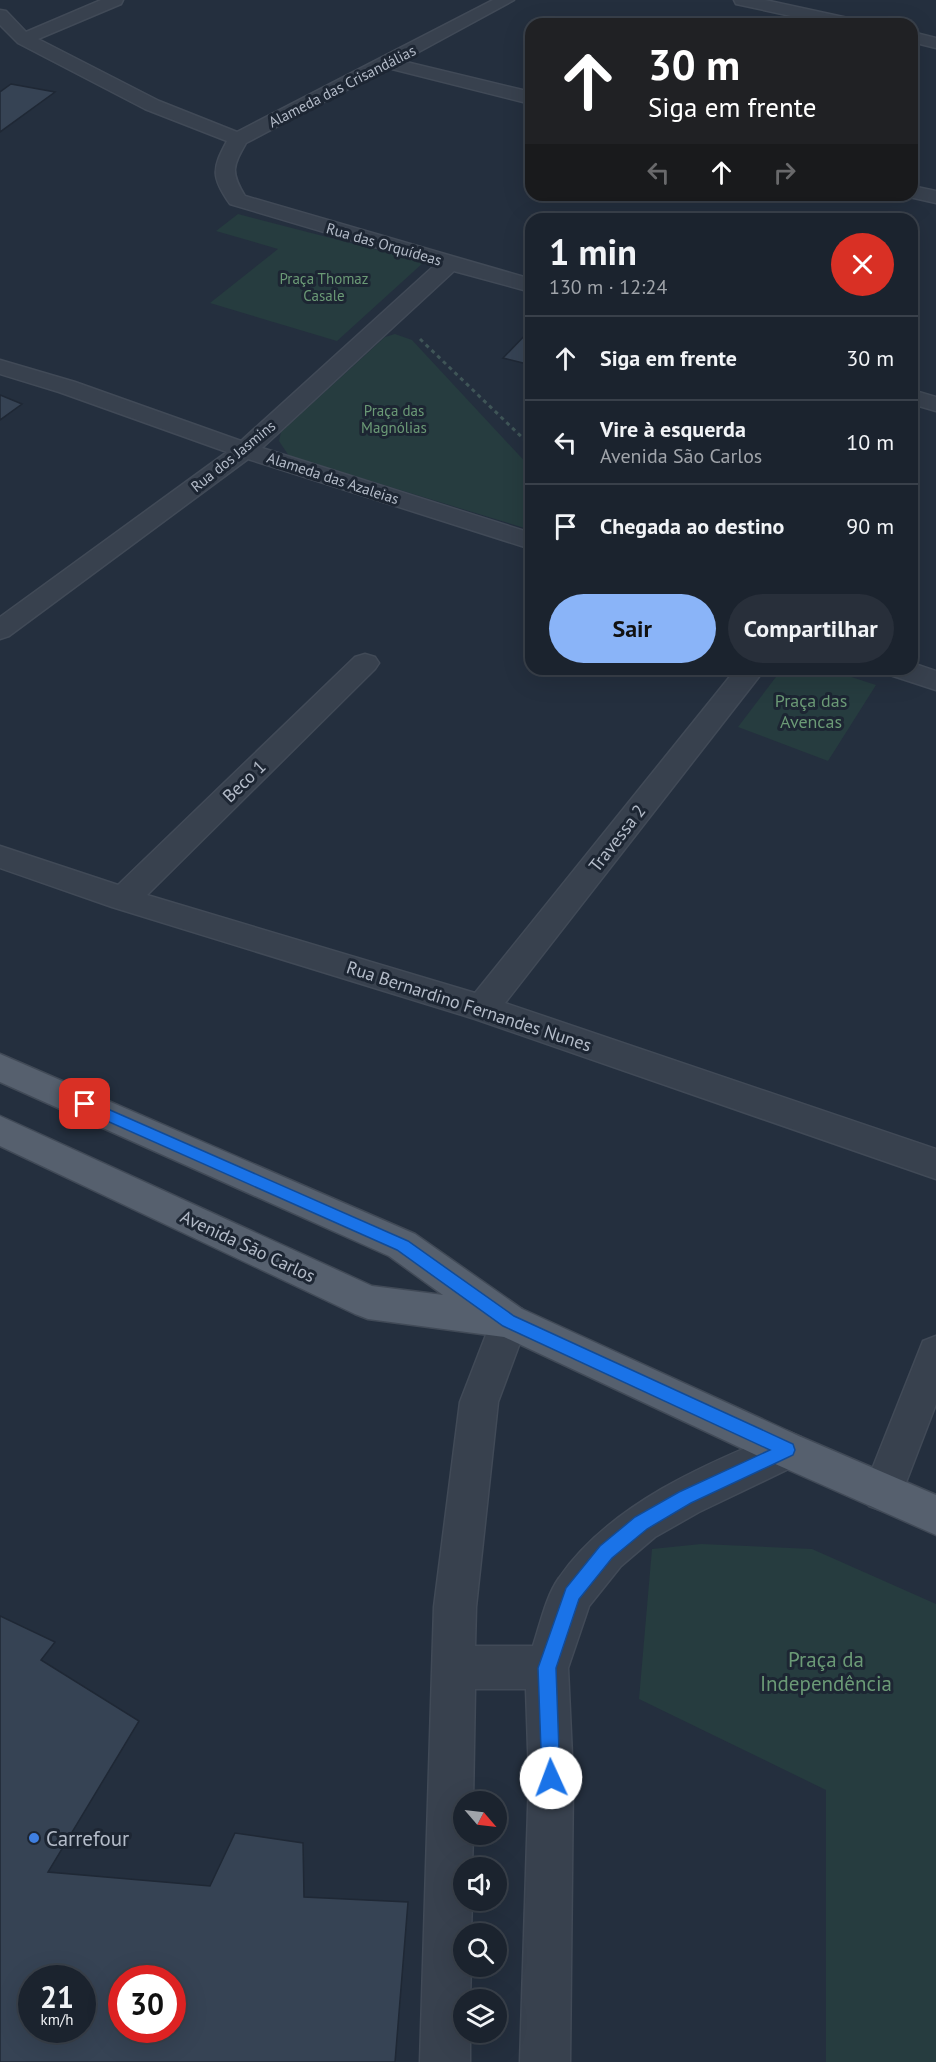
<!DOCTYPE html>
<html lang="pt">
<head>
<meta charset="utf-8">
<style>
  body { margin:0; font-family:"PT Sans",sans-serif; background:#282f3a; color:#f1f3f6; height:100vh; display:flex; flex-direction:column; font-size:22px; white-space:nowrap }
  * { box-sizing:border-box; margin:0 }
  p { font-size:20px; color:#a0a4aa }
  .icon { flex:none; width:33px; height:33px; fill:none; stroke:currentColor; stroke-width:2; stroke-linecap:round; stroke-linejoin:round }
  .map { position:relative; flex:1; overflow:hidden }
  .sheet { position:absolute; left:525px; top:213px; width:393px; height:462px; display:flex; flex-direction:column; background:#1b232e; border-radius:18px; box-shadow:0 6px 24px #0002,0 0 0 2px #39404a }
  .sheet>* { flex:none }
  .guide { position:absolute; left:525px; top:18px; width:393px; height:183px; border-radius:18px; box-shadow:0 6px 24px #0002,0 0 0 2px #39404a; background:#202124; color:#fff; overflow:hidden }
  .needle { width:39px; rotate:118deg }
  .buttons { position:absolute; left:453px; top:1791px; display:grid; gap:12px }
  .buttons a { display:grid; place-items:center; width:54px; height:54px; border-radius:50%; background:#1b232e; box-shadow:0 6px 24px #0002,0 0 0 2px #39404a; font-size:30px }
  .speed { position:absolute; left:18px; top:1965px; display:flex; gap:12px; font-size:30px; font-weight:700; text-align:center }
  .speed>* { display:grid; place-content:center; width:78px; height:78px; border-radius:50%; background:#1b232e; box-shadow:0 6px 24px #0002,0 0 0 2px #39404a; line-height:1 }
  .speed small { font-size:15px; font-weight:400 }
  .speed .limit { border:9px solid #d22; background:#fff; color:#111 }
  .pin { position:absolute; display:grid; place-items:center; width:51px; height:51px; color:#fff; margin:-26px; border-radius:12px; box-shadow:0 3px 9px #0006 }
  .me { position:absolute; width:66px; margin:-33px; rotate:358deg; stroke-linejoin:round; filter:drop-shadow(0 0 4px #0008) }
  .turn { display:flex; align-items:center; gap:21px; height:126px; padding:0 24px; font-size:27px }
  .turn .icon { width:78px; height:78px; stroke-width:2.5 }
  .turn b { display:block; font-size:42px; line-height:51px }
  .lanes { display:flex; align-items:center; height:57px; padding:0 24px; background:#0003; justify-content:center; gap:30px; direction:ltr }
  .lanes .off { opacity:.35 }
  .round { display:grid; place-items:center; flex:none; width:63px; height:63px; border-radius:32px; background:#282f3a }
  .summary { display:flex; align-items:center; justify-content:space-between; height:102px; padding:0 24px }
  h1 { font-size:36px; font-weight:700; line-height:45px }
  .primary-button { display:flex; gap:12px; margin-top:auto; padding:12px 24px }
  .primary-button a { flex:1; height:69px; border-radius:36px; background:#8ab4f8; color:#111; font-size:24px; font-weight:700; line-height:69px; text-align:center }
  .primary-button a+a { background:#282f3a; color:#f1f3f6 }
  ul { padding:0; list-style:none }
  li { display:flex; align-items:center; gap:18px; height:84px; padding:0 24px; border-top:2px solid #39404a }
  li div { flex:1 }
  li b { display:block; font-size:22px }
  li em { font-style:normal }
  .map>svg:first-child { display:block }
</style>
</head>
<body>
<div class="map">
<svg width="936" height="2062" viewBox="0 0 936 2062">
  <rect width="100%" height="100%" fill="#242f3e"/>
  <path fill="#263c3f" d="M238,214L424,262L337,341L210,303L278,249L216,231Z
    M395,334L412,340L531,468V530L289,456L279,441L281,432L385,337Z
    M782,669H827L876,685L828,761L738,727Z
    M701,1544L812,1549L936,1604V2062H826V1790L639,1699L652,1549Z"/>
  <path fill="#364354" stroke="#1f2835" stroke-width="1.5" fill-rule="evenodd" d="M11,84L55,92L0,132V92Z
    M531,329V365L503,358Z
    M0,395L22,404L0,420Z
    M0,1616L55,1642L41,1660L139,1721L48,1872L210,1886L235,1833L303,1843L304,1897L408,1902L395,2062H0ZM32,1978H82V2030H32ZM122,1978H172V2030H122Z"/>
  <g fill="none" stroke-linecap="round" stroke-linejoin="round">
    <g stroke="#414a57" stroke-width="3">
      <path id="minor" d="M101,0H123L121,4L38,39L159,101L237,132L493,0H514L402,61L531,92V104L388,68L246,143C233,166 230,172 245,196L531,279V292L454,271L262,448L531,533V549L248,459L9,636L0,639V617L227,452L59,392L0,374V360L75,382L241,441L435,265L230,204C211,177 212,169 227,141L145,109L18,43L0,25V10L6,11L26,32Z
        M734,0H765L857,20L860,24H828L736,4Z
        M912,32L936,38V48L912,42Z
        M912,186L936,191V203L905,196L912,195Z
        M912,390L936,397V411L912,404Z
        M365,654L375,657L379,663L375,669L147,895L475,993L736,669H765L505,1003L936,1149V1179L475,1019L112,907L0,868V846L118,885L355,657Z
        M912,663L936,671V690L890,675L886,669H912Z
        M509,1304L522,1309L528,1321L498,1402L476,1607L475,1646H533C540,1625 546,1596 559,1578C609,1505 706,1463 787,1431L801,1437L807,1450L801,1463L699,1512L655,1537L621,1566L589,1606L568,1668L573,1778L570,2062H520L529,1778L526,1689H475L473,1802H464V1834H473L472,1868H464V1900H472L471,1934H464V1966H471L470,2000H464V2032H470V2062H420L434,1607L460,1402L496,1309Z
        M936,1336V1404L897,1506L883,1511L869,1506L863,1492L923,1341Z"/>
    </g>
    <g stroke="#414a57" stroke-width="3">
      <path id="major" d="M0,1054L415,1234L522,1309L801,1437L936,1495V1535L773,1463L504,1337L368,1319L355,1314L0,1146V1116L372,1286L443,1295L389,1256L0,1082Z"/>
    </g>
    <path stroke="#3f5557" stroke-width="3" stroke-dasharray="4 4" stroke-linecap="butt" d="M420,339L531,446"/>
    <use href="#minor" fill="#38414e" fill-rule="evenodd"/>
    <use href="#major" fill="#56606e" fill-rule="evenodd"/>
  </g>
  <path fill="#1a73e8" stroke="#114b97" stroke-width="1.5" d="M85,1099L408,1241L514,1316L793,1444L795,1450L793,1455L691,1503L647,1529L612,1558L579,1599L556,1668L560,1778L557,1785L551,1787L544,1785L542,1778L538,1668L566,1588L600,1546L635,1517L679,1492L770,1450L503,1326L397,1250L80,1109V1100Z"/>
  <circle fill="#3f7fe0" stroke="#1d2633" stroke-width="2" cx="34" cy="1838" r="6"/>
  <g text-anchor="middle" dominant-baseline="central" stroke-width="6" stroke-linejoin="round" paint-order="stroke">
    <g font-size="15" fill="#b4bcc9" stroke="#1d2633">
      <text transform="translate(342 86) rotate(-27)">Alameda das Crisandálias</text>
      <text transform="translate(384 244) rotate(16)">Rua das Orquídeas</text>
      <text transform="translate(233 456) rotate(-39)">Rua dos Jasmins</text>
      <text transform="translate(333 478) rotate(18)">Alameda das Azaleias</text>
    </g>
    <g font-size="15" fill="#6b9a76" stroke="#1d2633">
      <text x="324" y="278">Praça Thomaz<tspan x="324" dy="17">Casale</tspan></text>
      <text x="394" y="410">Praça das<tspan x="394" dy="17">Magnólias</tspan></text>
    </g>
    <g font-size="18" fill="#6b9a76" stroke="#1d2633">
      <text x="811" y="700">Praça das<tspan x="811" dy="21">Avencas</tspan></text>
    </g>
    <g font-size="18" fill="#b4bcc9" stroke="#1d2633">
      <text transform="translate(244 781) rotate(-44)">Beco 1</text>
      <text transform="translate(617 838) rotate(-52)">Travessa 2</text>
      <text transform="translate(469 1006) rotate(18)">Rua Bernardino Fernandes Nunes</text>
      <text transform="translate(248 1246) rotate(25)">Avenida São Carlos</text>
    </g>
    <g font-size="21" fill="#6b9a76" stroke="#1d2633">
      <text x="826" y="1659">Praça da<tspan x="826" dy="24">Independência</tspan></text>
    </g>
    <g font-size="21" fill="#b4bcc9" stroke="#1d2633" text-anchor="start">
      <text x="46" y="1838">Carrefour</text>
    </g>
  </g>
</svg>
<div class="buttons">
<a><svg class="needle" viewBox="-14 -14 28 28"><path d="M0-13l5 13h-10z" fill="#e53935"/><path d="M0 13l5-13h-10z" fill="#a0a4aa"/></svg></a>
<a><svg class="icon" aria-label="sound" viewBox="0 0 24 24"><path d="M4 9h4l5-4v14l-5-4H4zM17 9q2 3 0 6"/></svg></a>
<a><svg class="icon" aria-label="search" viewBox="0 0 24 24"><circle cx="10" cy="10" r="6"/><path d="M15 15l6 6"/></svg></a>
<a><svg class="icon" aria-label="layers" viewBox="0 0 24 24"><path d="M12 4l9 5-9 5-9-5zM3 14l9 5 9-5"/></svg></a>
</div>
<div class="speed"><div>21<small>km/h</small></div><div class="limit">30</div></div>
<div class="pin" style="left:85px;top:1104px;background:#d93025"><svg class="icon" aria-label="arrive" viewBox="0 0 24 24"><path d="M6 21V4h12l-3 4 3 4H6"/></svg></div>
<svg class="me" style="left:551px;top:1778px" viewBox="-20 -20 40 40"><circle r="19" fill="#fff"/><path d="M0-13L10 11 0 6-10 11z" fill="#1a73e8"/></svg>
<div class="guide">
<div class="turn"><svg class="icon" aria-label="ahead" viewBox="0 0 24 24"><path d="M12 20V5M6 11l6-6 6 6"/></svg><div><b>30 m</b>Siga em frente</div></div>
<div class="lanes"><svg class="icon off" aria-label="left" viewBox="0 0 24 24"><path d="M17 20v-9H6M10 6l-5 5 5 5"/></svg><svg class="icon" aria-label="ahead" viewBox="0 0 24 24"><path d="M12 20V5M6 11l6-6 6 6"/></svg><svg class="icon off" aria-label="right" viewBox="0 0 24 24"><path d="M7 20v-9h11M14 6l5 5-5 5"/></svg></div>
</div>
<section class="sheet">
<div class="summary"><div><h1>1 min</h1><p>130 m · 12:24</p></div><a class="round" style="background:#d93025;color:#fff"><svg class="icon" aria-label="close" viewBox="0 0 24 24"><path d="M6 6l12 12M18 6L6 18"/></svg></a></div>
<ul>
<li><svg class="icon" aria-label="ahead" viewBox="0 0 24 24"><path d="M12 20V5M6 11l6-6 6 6"/></svg><div><b>Siga em frente</b></div><em>30 m</em></li>
<li><svg class="icon" aria-label="left" viewBox="0 0 24 24"><path d="M17 20v-9H6M10 6l-5 5 5 5"/></svg><div><b>Vire à esquerda</b><p>Avenida São Carlos</p></div><em>10 m</em></li>
<li><svg class="icon" aria-label="arrive" viewBox="0 0 24 24"><path d="M6 21V4h12l-3 4 3 4H6"/></svg><div><b>Chegada ao destino</b></div><em>90 m</em></li>
</ul>
<div class="primary-button"><a>Sair</a><a>Compartilhar</a></div>
</section>
</div>
</body>
</html>
